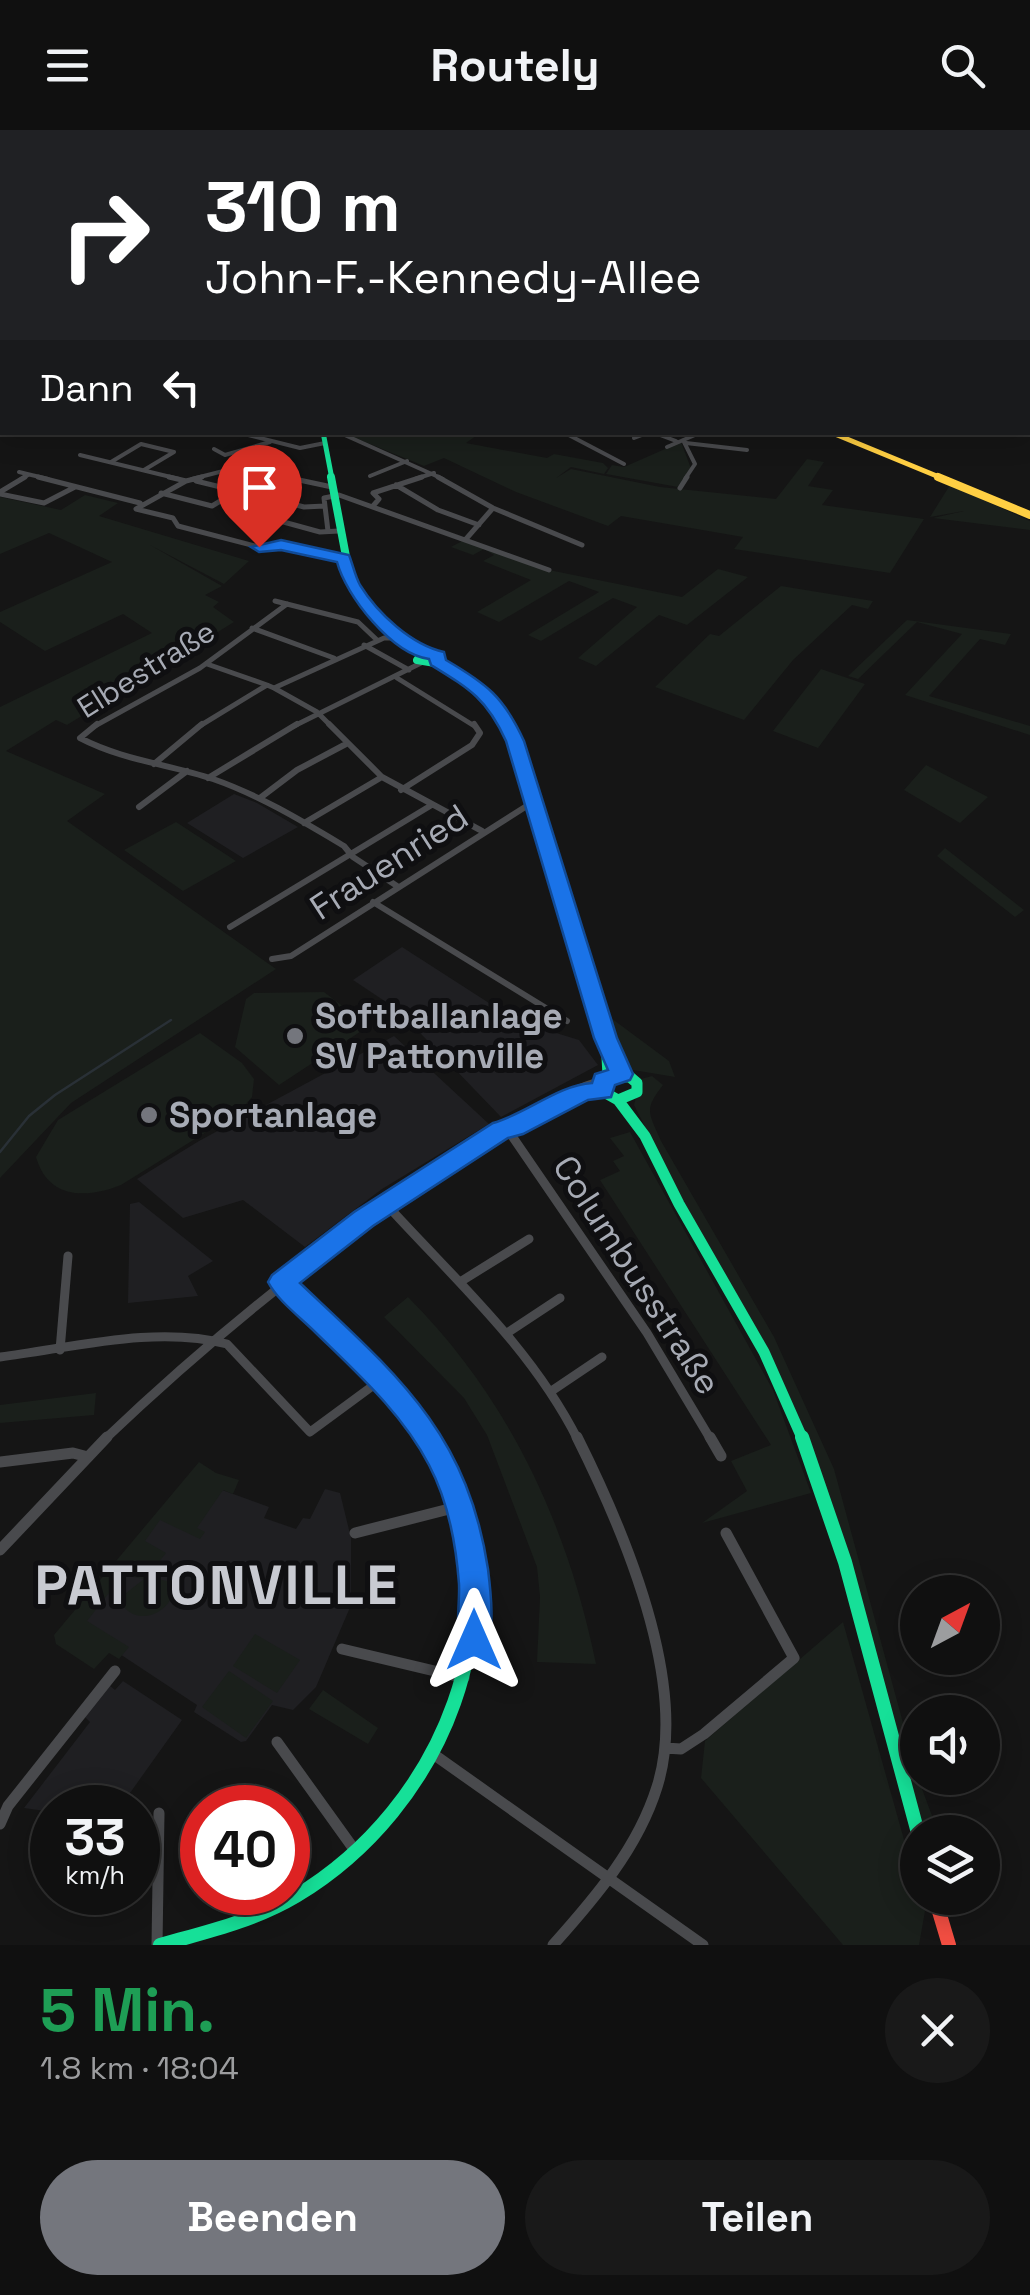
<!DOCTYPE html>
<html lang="de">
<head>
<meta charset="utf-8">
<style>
  body { margin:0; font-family:"Space Grotesk",sans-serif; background:#191919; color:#f1f3f6; height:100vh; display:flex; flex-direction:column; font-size:38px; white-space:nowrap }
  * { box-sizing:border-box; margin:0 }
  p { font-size:32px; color:#9c9d9f }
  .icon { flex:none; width:55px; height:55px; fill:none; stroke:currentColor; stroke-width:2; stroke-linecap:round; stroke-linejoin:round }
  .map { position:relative; height:1815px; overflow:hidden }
  .details { display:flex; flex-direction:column; background:#101010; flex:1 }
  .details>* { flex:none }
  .banner { position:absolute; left:0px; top:0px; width:1030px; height:305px; box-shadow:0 5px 25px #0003,0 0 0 2px #303030; background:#202124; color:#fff; overflow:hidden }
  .needle { width:65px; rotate:41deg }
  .tools { position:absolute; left:900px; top:1445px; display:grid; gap:20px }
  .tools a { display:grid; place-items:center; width:100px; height:100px; border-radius:50%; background:#101010; box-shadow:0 5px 25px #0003,0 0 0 2px #303030; font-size:50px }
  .speed { position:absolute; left:30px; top:1655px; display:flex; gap:20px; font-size:50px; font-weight:700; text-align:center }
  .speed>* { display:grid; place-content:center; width:130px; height:130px; border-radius:50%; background:#101010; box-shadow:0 5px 25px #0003,0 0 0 2px #303030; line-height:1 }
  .speed small { font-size:25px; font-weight:400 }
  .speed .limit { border:15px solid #d22; background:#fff; color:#111 }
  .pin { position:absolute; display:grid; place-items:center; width:85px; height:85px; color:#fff; margin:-102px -42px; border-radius:50% 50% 50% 0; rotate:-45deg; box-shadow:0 0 10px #0007 }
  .pin .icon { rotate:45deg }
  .me { position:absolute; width:110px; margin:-55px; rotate:0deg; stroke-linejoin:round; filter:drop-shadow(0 0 8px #0008) }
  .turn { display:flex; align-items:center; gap:35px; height:210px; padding:0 40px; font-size:45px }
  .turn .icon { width:130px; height:130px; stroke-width:2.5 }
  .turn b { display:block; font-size:70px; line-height:85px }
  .then { display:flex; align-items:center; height:95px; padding:0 40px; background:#0003; gap:20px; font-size:38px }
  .round { display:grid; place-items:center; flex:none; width:105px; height:105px; border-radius:52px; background:#191919 }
  .overview { display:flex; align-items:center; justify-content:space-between; height:170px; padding:0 40px }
  h1 { font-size:60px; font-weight:700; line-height:75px; color:#1e9e55 }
  .button { display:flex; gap:20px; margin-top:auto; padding:20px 40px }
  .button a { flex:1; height:115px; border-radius:60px; background:#74767d; color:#fff; font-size:40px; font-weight:700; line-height:115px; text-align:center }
  .button a+a { background:#191919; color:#f1f3f6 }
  header { display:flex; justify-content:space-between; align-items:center; height:130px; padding:0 40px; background:#101010; font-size:45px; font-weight:700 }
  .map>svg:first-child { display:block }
</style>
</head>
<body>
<header><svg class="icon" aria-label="menu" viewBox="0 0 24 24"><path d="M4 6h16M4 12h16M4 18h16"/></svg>Routely<svg class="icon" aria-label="search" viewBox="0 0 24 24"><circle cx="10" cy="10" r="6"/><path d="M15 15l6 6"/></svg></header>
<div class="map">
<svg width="1030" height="1815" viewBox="0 0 1030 1815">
  <rect width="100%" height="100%" fill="#151515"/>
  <path fill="#1f1f22" d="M234,664L257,673L298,697L243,728L187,693Z
    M402,817L517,891L579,910L598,935L501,987L398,880L353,850Z
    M394,906L489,994L382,1059L305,1117L243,1070L183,1088L137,1049L199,1011Z
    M139,1072L213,1131L188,1146L198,1166L128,1173L130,1074Z
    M192,1349L269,1377L264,1388L296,1399L303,1388L310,1389L325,1359L340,1363L351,1408V1475L316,1557L293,1580L272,1575L246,1611L241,1612L194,1582L197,1575L73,1493Z
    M123,1551L182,1590L120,1677L52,1678V1682L24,1678L90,1592L84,1586L109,1555L115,1560Z"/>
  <path fill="#1a1f1b" d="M343,303H480L466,313L547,328L554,324L603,333L608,338L604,344L571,337L556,348L571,339L660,357L776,369L807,329L824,332L808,356L833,360L822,375L924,389L890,443L734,419L743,407L621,386L608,396L516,362L444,328L424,336Z
    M681,312L692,341L678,357L606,344L612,335L624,337Z
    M950,355L1030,391V400L933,388L964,381L930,387Z
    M85,365L118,373L99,386L249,431L224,454L150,415L222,456L205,465L219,472L213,477L234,492L67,595L56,590L6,621L105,664L67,691L276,839L71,973L0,1048V577L152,503L123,484L45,521L0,492V482L112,432L49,403L0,424V367L61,380Z
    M466,409L549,440L682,467L718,439L748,447L687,495L659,485L596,536L578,528L637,477L613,468L541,511L528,505L599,462L569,451L499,492L477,482L531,450L483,431L494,425L484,419L473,425L451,417Z
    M781,456L873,471L868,479L852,475L793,530L744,590L655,557L710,504L719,506Z
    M907,490L1011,504L1005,515L980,509L929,566L1030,596V605L905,565L962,504L917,492L858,549L848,546Z
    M821,539L865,554L818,618L773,601Z
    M926,635L988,667L960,693L904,660Z
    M176,692L236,731L183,761L124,720Z
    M945,718L1024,780L1015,787L937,726Z
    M324,862L369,896L279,955L235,917L246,869L254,863Z
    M611,888L669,931L675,947L627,939Z
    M200,903L242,933L254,949L252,967L240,981L121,1055C86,1069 48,1069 36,1027L58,990Z
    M652,946L663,955C644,980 648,981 661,1011L774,1207L834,1339L918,1648L938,1702H923L800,1292L767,1218L688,1081L634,975L641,949Z
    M630,1002L773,1260L811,1363L702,1393L747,1361L731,1331L771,1315L600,1050L620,1041L613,1031L624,1026L610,1008Z
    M408,1167C509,1268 568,1396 596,1534L537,1532L540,1467L537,1437L487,1305L464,1268L384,1187Z
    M96,1263L94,1285L0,1293V1275Z
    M199,1332L216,1343L239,1350L233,1364L223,1360L197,1398L205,1402L200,1409L160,1390L145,1411L166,1423L147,1447L167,1451L171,1469C160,1487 137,1493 123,1476L125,1464L144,1449L123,1445L87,1491L129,1517L119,1529L109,1523L94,1539L56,1514L54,1505Z
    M843,1492L917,1756L918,1768L925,1781L919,1815H843L701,1648L705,1611Z
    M255,1504L300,1530L277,1563L233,1536Z
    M229,1541L273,1571L246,1608L202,1577Z
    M323,1560L378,1598L368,1614L309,1579Z"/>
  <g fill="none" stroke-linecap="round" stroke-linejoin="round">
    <path stroke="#293036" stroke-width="2.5" d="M0,1022L29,986L55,965L171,890"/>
    <path stroke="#323335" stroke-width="4" stroke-dasharray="4 2.5" stroke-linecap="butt" d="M74,2L78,0"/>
    <path stroke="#494a4d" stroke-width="4" d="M24,0L30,2
      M117,0L126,2
      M221,0L231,2
      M298,0L308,2
      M623,0L633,2
      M782,0L786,2
      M862,0L866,2
      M917,0L931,2
      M67,2L71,0
      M284,2L292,0
      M558,2L565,0
      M640,2L648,0
      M236,302L300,318L325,313
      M338,302L443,349
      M563,302L624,334
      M652,302L676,311
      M634,308L650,302
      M683,310L695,334L685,349
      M686,313L747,320
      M667,317L702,302
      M214,319L225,325L270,312
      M80,325L179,349
      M111,332L141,314L174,322L144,340
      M19,342L48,349
      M370,346L407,331
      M21,349L28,345
      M192,349L239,337L296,349
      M415,349L434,343"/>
    <path stroke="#494a4d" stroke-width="5" d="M38,347L140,373
      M169,347L186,351
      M202,347L186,351L136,379L173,388L178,396L259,417L281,415L343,428
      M285,347L332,357
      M438,347L493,378L582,415
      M396,355L438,380L479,395
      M680,358L687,347
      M0,362L25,347
      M161,363L212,376L237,361L196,351
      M0,364L44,373L75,357
      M270,368L304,377L325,376
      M373,376L379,369L373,363L422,347
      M258,385L320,402L339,401
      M328,401L324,368L339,365L549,440
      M466,409L493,378
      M275,471L358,492L377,510
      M252,498L334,528
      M364,515L409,540
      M207,534L267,555
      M397,548L476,597
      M274,558L317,582L332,597
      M93,597L200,538L287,474
      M198,597L267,555L274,558L384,508H402
      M292,597L421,533"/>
    <path stroke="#494a4d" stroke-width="6" d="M97,594L80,608C122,630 168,634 213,649C259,665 302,691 344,716L353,727L397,756
      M329,594L382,647L482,701
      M154,634L202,594
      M208,648L297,594
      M401,660L472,615L480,603L474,594
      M260,668L297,640L346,614
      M139,677L187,641
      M304,693L382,647
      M373,772L567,891
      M230,797L430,676
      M272,829L291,826L533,672"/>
    <path stroke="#494a4d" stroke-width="9" d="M502,1000L512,1006L647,1203L711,1310
      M502,1000C539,994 564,964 602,961
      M386,1074C455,1150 531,1217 578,1310
      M460,1152L529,1109
      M507,1203L560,1168
      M60,1220L68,1126
      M0,1227C72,1218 156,1195 227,1214L310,1302L382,1249
      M550,1262L602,1227
      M104,1310C210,1209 322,1118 444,1038C495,1004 544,968 604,950"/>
    <path stroke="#494a4d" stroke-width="11" d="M710,1307L721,1326
      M0,1332L73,1323L88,1327
      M355,1403L457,1377
      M0,1420L107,1307
      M342,1519L464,1548
      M277,1612L356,1722
      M665,1618L681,1619L704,1604L794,1528L726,1403
      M436,1626L703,1815
      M0,1694L8,1676L115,1541
      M157,1815L159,1683
      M553,1815C595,1768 638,1718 657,1657C690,1554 623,1399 577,1307"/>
    <path stroke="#16e098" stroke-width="4" d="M996,0L1011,2
      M145,2L155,0"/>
    <path stroke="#16e098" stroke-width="5" d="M323,302L332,349"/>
    <path stroke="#16e098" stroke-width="8" d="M331,347L351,453L377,487L422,524
      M434,523L440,529L435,533L417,530L422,524Z
      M437,532L481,558L510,597"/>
    <path stroke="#16e098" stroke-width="9" d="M509,594L606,911"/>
    <path stroke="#16e098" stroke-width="11" d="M606,908L608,946
      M608,946L630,947L637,953V962L618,970L602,961Z
      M618,970L645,1006L679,1074L764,1222L803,1310"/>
    <path stroke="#16e098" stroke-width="14" d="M802,1307L845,1432L918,1703
      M160,1815C206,1802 254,1791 296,1766C443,1678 523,1485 439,1326"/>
    <path stroke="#ffcf43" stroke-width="4" d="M444,0L455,2
      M389,2L395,1"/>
    <path stroke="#ffcf43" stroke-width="5" d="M830,302L944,349"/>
    <path stroke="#ffcf43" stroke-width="8" d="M938,347L1030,385"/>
    <path stroke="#ffcf43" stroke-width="11" d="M282,1152L399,1270L427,1310"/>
    <path stroke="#ffcf43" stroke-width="14" d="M426,1307L439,1326"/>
    <path stroke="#f24e42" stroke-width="4" d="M399,2L407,0"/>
    <path stroke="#f24e42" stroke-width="14" d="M935,1768L949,1815"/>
  </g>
  <path fill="#1a73e8" stroke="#114b97" stroke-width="2.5" d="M281,410L349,425C353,435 355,446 360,455C378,484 412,515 444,522L446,530C487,554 504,567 524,611L617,908L633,944L630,950L615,955L611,967L588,970L523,1004L508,1008L373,1096L300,1153C395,1243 467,1301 488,1439C491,1464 495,1498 486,1522L474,1526L463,1522C454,1500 460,1476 459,1454C456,1414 448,1371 429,1335C402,1283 357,1243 315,1202C300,1187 278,1171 268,1152L272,1145L354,1082L493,993C526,984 558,955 592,953L595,944L608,940L594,908L506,611C487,569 470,559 431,535L429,529C392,524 346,466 337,432L281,420L259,422L251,417Z"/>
  <g fill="#74767d" stroke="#0f0f11" stroke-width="4">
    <circle cx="295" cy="906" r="10"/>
    <circle cx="149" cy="985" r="10"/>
  </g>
  <g text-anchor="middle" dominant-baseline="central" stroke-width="10" stroke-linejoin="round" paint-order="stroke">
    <g font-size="30" fill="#a7abb5" stroke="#0f0f11">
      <text transform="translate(146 539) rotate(-32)">Elbestraße</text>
    </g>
    <g font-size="35" fill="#a7abb5" stroke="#0f0f11">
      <text transform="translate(389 732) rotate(-33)">Frauenried</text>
      <text transform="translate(637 1145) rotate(57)">Columbusstraße</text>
    </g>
    <g font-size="35" font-weight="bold" fill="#a7abb5" stroke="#0f0f11" text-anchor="start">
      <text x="315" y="886">Softballanlage<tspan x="315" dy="40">SV Pattonville</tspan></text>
      <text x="169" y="985">Sportanlage</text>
    </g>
    <g font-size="55" font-weight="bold" letter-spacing="2.5" fill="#c8cad1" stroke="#0f0f11">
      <text x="217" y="1455">PATTONVILLE</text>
    </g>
  </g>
</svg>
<div class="tools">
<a><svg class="needle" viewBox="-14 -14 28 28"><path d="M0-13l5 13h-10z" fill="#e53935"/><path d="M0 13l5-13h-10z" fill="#9c9d9f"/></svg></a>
<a><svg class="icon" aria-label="sound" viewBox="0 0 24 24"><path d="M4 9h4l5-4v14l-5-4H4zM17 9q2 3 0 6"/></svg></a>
<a><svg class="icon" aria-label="layers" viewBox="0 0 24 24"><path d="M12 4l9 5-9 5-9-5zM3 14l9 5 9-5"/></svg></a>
</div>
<div class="speed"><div>33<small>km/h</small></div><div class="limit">40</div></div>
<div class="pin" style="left:259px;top:417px;background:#d93025"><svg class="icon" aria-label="arrive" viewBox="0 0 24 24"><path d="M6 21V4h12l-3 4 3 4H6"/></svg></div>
<svg class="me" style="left:474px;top:1510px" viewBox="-20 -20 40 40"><path d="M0-17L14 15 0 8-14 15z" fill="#1a73e8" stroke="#fff" stroke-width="4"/></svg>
<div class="banner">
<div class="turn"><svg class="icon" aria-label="right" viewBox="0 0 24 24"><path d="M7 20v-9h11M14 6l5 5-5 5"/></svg><div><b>310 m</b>John-F.-Kennedy-Allee</div></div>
<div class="then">Dann<svg class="icon" aria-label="left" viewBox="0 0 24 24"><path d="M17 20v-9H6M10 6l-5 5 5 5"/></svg></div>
</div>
</div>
<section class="details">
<div class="overview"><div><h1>5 Min.</h1><p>1.8 km · 18:04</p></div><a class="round"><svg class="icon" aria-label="close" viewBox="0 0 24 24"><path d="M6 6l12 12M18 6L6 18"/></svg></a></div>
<div class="button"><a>Beenden</a><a>Teilen</a></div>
</section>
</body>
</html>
